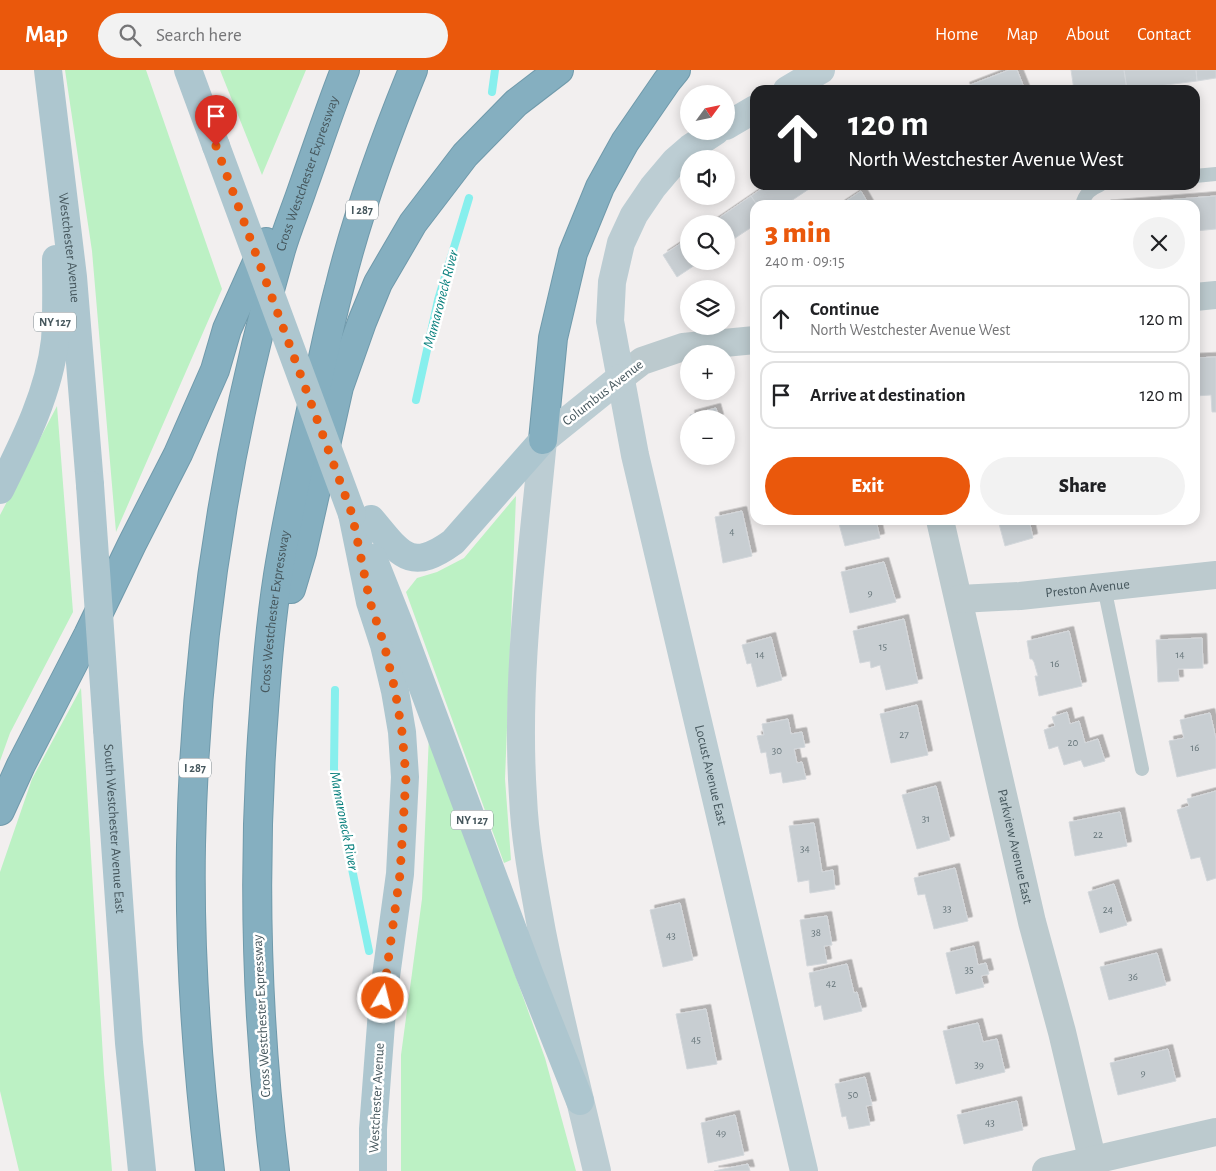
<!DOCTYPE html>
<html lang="en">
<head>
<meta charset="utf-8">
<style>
  body { margin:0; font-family:"Alegreya Sans",sans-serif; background:#f2f2f2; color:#202124; height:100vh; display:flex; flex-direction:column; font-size:19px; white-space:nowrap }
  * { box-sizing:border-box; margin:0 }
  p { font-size:16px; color:#757577 }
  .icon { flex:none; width:28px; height:28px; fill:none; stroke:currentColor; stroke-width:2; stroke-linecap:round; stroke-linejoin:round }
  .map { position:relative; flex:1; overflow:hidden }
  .panel { position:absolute; left:750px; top:130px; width:450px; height:325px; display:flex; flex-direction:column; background:#fff; border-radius:15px; box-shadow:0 2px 12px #0003 }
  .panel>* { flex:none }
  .guide { position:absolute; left:750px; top:15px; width:450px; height:105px; border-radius:15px; box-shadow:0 2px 12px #0003; background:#202124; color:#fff; overflow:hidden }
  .needle { width:32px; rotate:57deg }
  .controls { position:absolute; left:680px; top:15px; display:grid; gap:10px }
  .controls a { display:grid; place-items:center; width:55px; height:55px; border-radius:50%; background:#fff; box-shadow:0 2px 12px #0003; font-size:25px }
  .pin { position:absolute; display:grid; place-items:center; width:42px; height:42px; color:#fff; margin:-51px -21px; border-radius:50% 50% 50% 0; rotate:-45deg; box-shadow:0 0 5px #0007 }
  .pin .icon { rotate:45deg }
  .me { position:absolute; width:55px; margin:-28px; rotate:8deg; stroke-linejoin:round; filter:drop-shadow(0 0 4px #0008) }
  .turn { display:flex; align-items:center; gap:18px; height:105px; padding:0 15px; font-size:22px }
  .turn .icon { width:65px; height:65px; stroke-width:2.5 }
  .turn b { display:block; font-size:35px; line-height:42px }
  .round { display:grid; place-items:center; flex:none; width:52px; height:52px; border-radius:26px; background:#f2f2f2 }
  .headline { display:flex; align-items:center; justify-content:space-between; height:85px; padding:0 15px }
  h1 { font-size:30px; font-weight:800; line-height:38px; color:#ea580c }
  .cta { display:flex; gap:10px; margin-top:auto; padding:10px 15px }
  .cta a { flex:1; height:58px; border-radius:30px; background:#ea580c; color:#fff; font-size:20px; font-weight:800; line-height:58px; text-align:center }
  .cta a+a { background:#f2f2f2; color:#202124 }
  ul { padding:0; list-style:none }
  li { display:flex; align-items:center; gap:15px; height:68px; margin:0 10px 8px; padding:0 5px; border:2px solid #e0e0e0; border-radius:15px }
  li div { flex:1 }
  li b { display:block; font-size:19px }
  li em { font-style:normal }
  header { display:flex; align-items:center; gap:30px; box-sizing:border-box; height:70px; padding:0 25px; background:#ea580c; color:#fff }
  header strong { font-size:24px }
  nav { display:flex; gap:28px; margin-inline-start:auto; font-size:18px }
  .search { width:350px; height:45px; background:#f2f2f2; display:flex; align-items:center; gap:12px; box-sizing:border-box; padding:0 18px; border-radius:28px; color:#757577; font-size:19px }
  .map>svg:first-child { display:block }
</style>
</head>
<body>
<header>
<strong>Map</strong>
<div class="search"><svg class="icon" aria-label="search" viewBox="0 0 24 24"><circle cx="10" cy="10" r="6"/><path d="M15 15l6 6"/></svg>Search here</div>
<nav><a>Home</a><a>Map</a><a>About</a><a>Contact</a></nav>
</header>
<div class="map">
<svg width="1216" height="1101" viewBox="0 0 1216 1101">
  <defs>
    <filter id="shadow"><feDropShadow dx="4.5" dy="-4.5" stdDeviation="0" flood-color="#0004"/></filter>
  </defs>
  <rect width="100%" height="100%" fill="#f2efef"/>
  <path fill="#bcf1c4" d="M65,0H146L222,219L116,462L92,181Z
    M220,0H306L262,105Z
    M57,336L73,542L10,663L0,691V445Z
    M516,426L505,709L511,790L504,793L406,522L417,508L437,502L464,488Z
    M81,618L104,1004L112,1101H19L0,1021V802L32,709Z
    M429,665L545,988L576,1101H401V985L422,829Z"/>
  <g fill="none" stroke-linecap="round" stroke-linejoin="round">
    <path stroke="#87efed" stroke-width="8" d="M492,22L495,0
      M416,330L438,230L469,128
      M335,620L334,699L346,770L369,881"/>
  </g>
  <path fill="#c8ced2" stroke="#d3d7db" filter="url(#shadow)" d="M1009,0H1017L1025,20H967L965,17Z
    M1071,0H1124L1127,20H1074Z
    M1124,0H1196L1197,11L1127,20Z
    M1196,0H1216V8L1197,11Z
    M767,115H815L785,135H757L751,126Z
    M861,121L869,135H840Z
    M751,126L757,135H755V155L726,174V154H710Z
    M1216,126V159L1195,161V135H1106Z
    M689,168V191H701L677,207L663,185Z
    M1216,287V342H1212L1211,325L1195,326V288Z
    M716,338L719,349H691L690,345Z
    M742,441L752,486L723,493L715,447Z
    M838,450H876L880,468L845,476Z
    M998,450H1029L1033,468L1005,476Z
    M884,492L896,532L850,543L841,502Z
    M904,549L918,613L886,620L880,595L871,598L870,591L860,593L853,561Z
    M1069,561L1082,616L1039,626L1035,606H1038L1034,592L1032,589H1030L1027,571Z
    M771,567L782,610L757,617L751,593L747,594L742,575Z
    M1202,568L1203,598L1178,599L1179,611L1158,612L1156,570Z
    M917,635L928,685L891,693L880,644Z
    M1067,642L1070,654L1079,651L1085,673L1098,669L1105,691L1084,697L1081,690L1064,695L1058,676L1049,679L1044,660L1055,656L1052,647Z
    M1210,643L1216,669V698L1177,707L1169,671L1184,668L1180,650Z
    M788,649L791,664L802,662L805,677L794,679L797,693L802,692L806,709L783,713L781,702L770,704L766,682L761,683L757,666L764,665L762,654Z
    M936,716L950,770L917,779L902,725Z
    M1216,721V808L1207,811L1200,787L1191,789L1177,740L1189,736L1187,729Z
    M1120,742L1127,776L1075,786L1069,752Z
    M814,753L822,802L833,800L835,819L810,823L809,810L798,812L789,756Z
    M955,798L968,851L934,859L925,824L918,825L914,808Z
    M1114,814L1127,855L1100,863L1088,822Z
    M680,833L693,890L663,897L650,840Z
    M827,846L832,875L824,876L827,893L807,896L800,850Z
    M974,876L978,895L986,893L989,904L981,906L984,917L956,924L946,883Z
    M1157,883L1166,915L1109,930L1100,897Z
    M847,894L854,923L857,922L862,941L824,950L821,935L815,937L809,903Z
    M706,939L717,994L687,999L676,944Z
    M978,953L983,972L997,969L1005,1002L956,1014L943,961Z
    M1168,979L1176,1011L1118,1025L1110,993Z
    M865,1007L872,1035L866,1036L870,1055L849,1059L846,1046L842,1047L835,1014Z
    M1017,1031L1023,1060L964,1074L957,1045Z
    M735,1045L744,1085L708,1093L701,1053Z
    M748,1094L750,1101H714Z"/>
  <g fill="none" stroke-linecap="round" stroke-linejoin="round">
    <g stroke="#709aab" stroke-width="30">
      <g id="highway">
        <path d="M543,370L553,268L573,183L600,117L625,72L667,11L676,0"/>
        <path d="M291,519L302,482L339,317L362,252L378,213L413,153L465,85L516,33L559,0"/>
        <path d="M0,741L21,695L88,565L132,474L178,384L215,300L227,259L266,172"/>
        <path id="s6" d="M210,1101C197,993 189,884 191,775C195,574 226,373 281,180C287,159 296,138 303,117C317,78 330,38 345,0"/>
        <path id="s7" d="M275,1101C256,948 252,794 264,640C267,595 271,550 278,505C288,442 302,380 316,318C324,285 330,252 339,219C357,145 384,71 413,0"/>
      </g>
    </g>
    <path stroke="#bccace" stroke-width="14" d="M1195,106L1216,104
      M1082,135C1085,124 1090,119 1100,115
      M1104,517L1142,699"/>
    <g stroke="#bccace" stroke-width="28">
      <path d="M1195,227L1216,225"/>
      <path d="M620,308L642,291L683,277L755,270"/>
      <path id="s1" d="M940,450L1032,852L1062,962L1095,1101"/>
      <path id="s2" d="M959,529L1020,526L1216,505"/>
      <path d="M1046,1101L1216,1062"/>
    </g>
    <g stroke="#bccdd3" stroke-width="28">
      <path d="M787,20L821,0"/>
      <path d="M726,56L755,39"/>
      <path id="s3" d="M716,61L690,78L675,91L653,117L634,145L621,173L612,212L610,251L635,385L804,1101"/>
      <path d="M597,1101C578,1021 558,942 542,862C534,817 525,773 523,727C515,608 532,488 543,370L620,308"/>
    </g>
    <g stroke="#adc6cf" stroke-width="28">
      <path id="s4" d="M48,0L73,207L90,415"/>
      <path d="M188,0L216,76"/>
      <path d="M0,420C24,372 49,323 55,270C57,243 56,216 56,189"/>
      <path d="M352,444L370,532L384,575L395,621L402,662L405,707L400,804L383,928L373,1059V1101"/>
      <path d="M371,449C400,483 409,504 453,472L543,370"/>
      <path d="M373,488L400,556L529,903L580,1031"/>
      <path id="s5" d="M107,659L129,973L142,1101"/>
    </g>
    <use href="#highway" stroke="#85afc0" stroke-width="28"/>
    <path stroke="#adc6cf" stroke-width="28" d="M216,76L352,444
      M90,415L107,659"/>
  </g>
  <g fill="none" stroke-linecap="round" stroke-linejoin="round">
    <path stroke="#ea580c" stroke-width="9" stroke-dasharray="0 16.2" d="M216,76L352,444L370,532L384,574L395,620L402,662L406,707L400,804L383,928"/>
  </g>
  <g text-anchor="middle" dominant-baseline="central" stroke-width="5" stroke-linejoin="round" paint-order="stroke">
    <g font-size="11" fill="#66757a">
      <text x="732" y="461">4</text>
      <text x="870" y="522">9</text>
      <text x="883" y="576">15</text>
      <text x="760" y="584">14</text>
      <text x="1180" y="584">14</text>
      <text x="1055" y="593">16</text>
      <text x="904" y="664">27</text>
      <text x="1073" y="672">20</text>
      <text x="1195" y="677">16</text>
      <text x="777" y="680">30</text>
      <text x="926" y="748">31</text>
      <text x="1098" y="764">22</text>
      <text x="805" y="778">34</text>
      <text x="947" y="838">33</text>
      <text x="1108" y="839">24</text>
      <text x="816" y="862">38</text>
      <text x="671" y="865">43</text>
      <text x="969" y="899">35</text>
      <text x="1133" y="906">36</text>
      <text x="831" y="913">42</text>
      <text x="696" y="969">45</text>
      <text x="979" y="994">39</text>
      <text x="1143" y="1002">9</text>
      <text x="853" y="1024">50</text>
      <text x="990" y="1052">43</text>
      <text x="721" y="1062">49</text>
    </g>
    <g fill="#fff" stroke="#7e898e" stroke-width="1">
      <rect x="346" y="130.5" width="32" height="19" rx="4"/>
      <rect x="34" y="242.5" width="42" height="19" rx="4"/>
      <rect x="179" y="688.5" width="32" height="19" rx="4"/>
      <rect x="451" y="740.5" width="42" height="19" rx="4"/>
    </g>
    <g font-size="12" font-weight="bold" fill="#46575d">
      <text x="362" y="140">I 287</text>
      <text x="55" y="252">NY 127</text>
      <text x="195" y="698">I 287</text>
      <text x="472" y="750">NY 127</text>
    </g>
    <g font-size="14" fill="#46575d" stroke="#fff">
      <text stroke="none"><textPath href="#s6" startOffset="1011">Cross Westchester Expressway</textPath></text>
      <text stroke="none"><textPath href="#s4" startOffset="179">Westchester Avenue</textPath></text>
      <text transform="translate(603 323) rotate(-38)">Columbus Avenue</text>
      <text stroke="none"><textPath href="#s2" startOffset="129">Preston Avenue</textPath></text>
      <text stroke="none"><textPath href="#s7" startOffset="561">Cross Westchester Expressway</textPath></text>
      <text stroke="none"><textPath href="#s3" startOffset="694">Locust Avenue East</textPath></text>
      <text stroke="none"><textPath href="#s5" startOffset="100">South Westchester Avenue East</textPath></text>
      <text stroke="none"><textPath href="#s1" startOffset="335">Parkview Avenue East</textPath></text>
      <text transform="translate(262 946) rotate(-93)">Cross Westchester Expressway</text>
      <text transform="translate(377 1028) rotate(-87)">Westchester Avenue</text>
    </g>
    <g font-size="15" font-style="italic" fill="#0a807e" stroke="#fff">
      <text transform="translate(441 229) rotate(-75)">Mamaroneck River</text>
      <text transform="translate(344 751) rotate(79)">Mamaroneck River</text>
    </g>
  </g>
</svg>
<div class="controls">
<a><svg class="needle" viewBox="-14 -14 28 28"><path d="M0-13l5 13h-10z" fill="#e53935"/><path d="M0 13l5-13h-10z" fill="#757577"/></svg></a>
<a><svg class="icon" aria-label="sound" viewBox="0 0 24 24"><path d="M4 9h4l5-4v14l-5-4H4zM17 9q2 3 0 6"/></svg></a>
<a><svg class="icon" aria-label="search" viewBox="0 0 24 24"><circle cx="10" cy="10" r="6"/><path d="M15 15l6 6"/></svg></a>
<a><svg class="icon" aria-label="layers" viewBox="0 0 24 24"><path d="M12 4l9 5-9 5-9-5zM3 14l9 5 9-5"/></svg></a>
<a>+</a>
<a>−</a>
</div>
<div class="pin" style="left:216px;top:76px;background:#d93025"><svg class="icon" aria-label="arrive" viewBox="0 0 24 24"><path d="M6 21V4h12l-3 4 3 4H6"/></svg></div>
<svg class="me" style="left:383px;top:928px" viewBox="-20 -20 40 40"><circle r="17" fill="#ea580c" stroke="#fff" stroke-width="3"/><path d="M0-11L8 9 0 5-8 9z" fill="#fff"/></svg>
<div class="guide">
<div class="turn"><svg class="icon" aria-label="ahead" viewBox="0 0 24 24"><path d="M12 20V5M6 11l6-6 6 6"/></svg><div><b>120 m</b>North Westchester Avenue West</div></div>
</div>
<section class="panel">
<div class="headline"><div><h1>3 min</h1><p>240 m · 09:15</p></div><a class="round"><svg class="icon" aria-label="close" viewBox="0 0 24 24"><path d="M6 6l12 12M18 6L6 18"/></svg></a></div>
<ul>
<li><svg class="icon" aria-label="ahead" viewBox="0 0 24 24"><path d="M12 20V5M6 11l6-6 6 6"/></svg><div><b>Continue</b><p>North Westchester Avenue West</p></div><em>120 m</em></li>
<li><svg class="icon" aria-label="arrive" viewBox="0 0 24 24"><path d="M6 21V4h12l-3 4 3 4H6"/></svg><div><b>Arrive at destination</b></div><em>120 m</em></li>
</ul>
<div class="cta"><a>Exit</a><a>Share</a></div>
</section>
</div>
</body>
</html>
